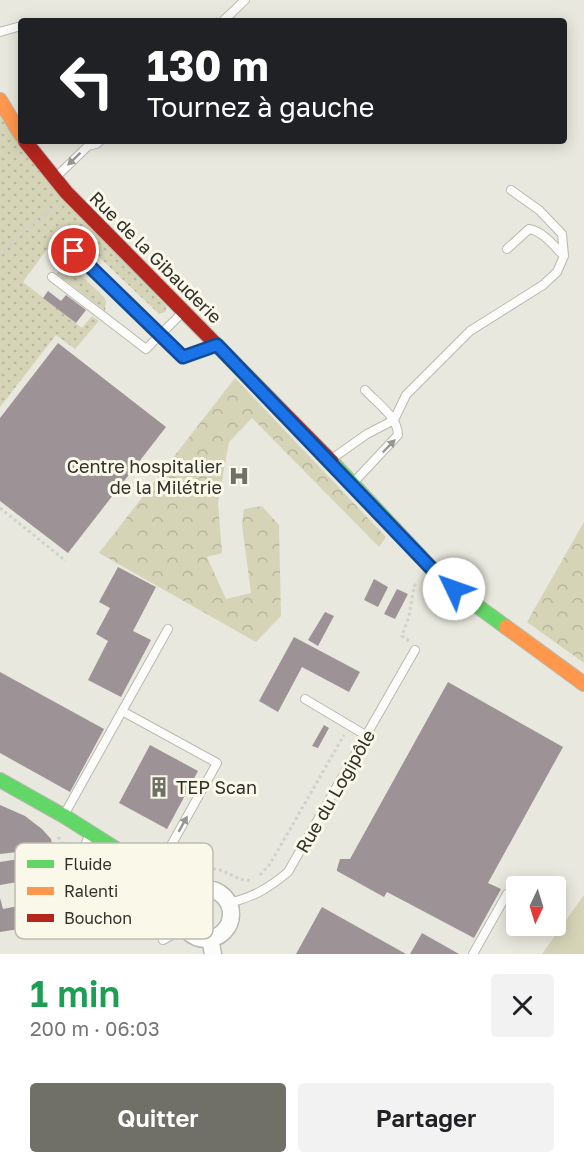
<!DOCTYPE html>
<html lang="fr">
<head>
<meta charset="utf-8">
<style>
  body { margin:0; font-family:"Golos Text",sans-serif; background:#f2f2f2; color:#202124; height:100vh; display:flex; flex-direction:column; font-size:22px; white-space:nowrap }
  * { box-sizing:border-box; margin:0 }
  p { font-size:20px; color:#757577 }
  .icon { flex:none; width:33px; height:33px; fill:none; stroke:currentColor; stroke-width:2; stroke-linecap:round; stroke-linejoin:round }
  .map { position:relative; height:954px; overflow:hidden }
  .details { display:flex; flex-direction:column; background:#fff; flex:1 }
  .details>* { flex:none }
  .guide { position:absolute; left:18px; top:18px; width:549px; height:126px; border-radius:6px; box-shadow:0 3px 15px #0003; background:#202124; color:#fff; overflow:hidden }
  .needle { width:39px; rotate:184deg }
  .controls { position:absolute; left:506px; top:876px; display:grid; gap:12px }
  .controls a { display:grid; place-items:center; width:60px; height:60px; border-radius:6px; background:#fff; box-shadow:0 3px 15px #0003; font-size:30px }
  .pin { position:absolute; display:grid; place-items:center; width:51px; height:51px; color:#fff; margin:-26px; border:3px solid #fff; border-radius:50%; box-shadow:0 2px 6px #0007 }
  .me { position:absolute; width:66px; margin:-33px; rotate:312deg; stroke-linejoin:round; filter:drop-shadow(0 0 4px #0008) }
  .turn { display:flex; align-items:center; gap:21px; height:126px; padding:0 30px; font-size:27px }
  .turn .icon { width:78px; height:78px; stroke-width:2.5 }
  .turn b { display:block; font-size:42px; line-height:51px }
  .round { display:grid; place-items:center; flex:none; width:63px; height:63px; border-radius:6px; background:#f2f2f2 }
  .overview { display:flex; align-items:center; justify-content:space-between; height:102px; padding:0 30px }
  h1 { font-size:36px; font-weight:600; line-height:45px; color:#1e9e55 }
  .button { display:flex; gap:12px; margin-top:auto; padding:12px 30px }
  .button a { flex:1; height:69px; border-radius:6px; background:#707069; color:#fff; font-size:24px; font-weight:600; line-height:69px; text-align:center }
  .button a+a { background:#f2f2f2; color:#202124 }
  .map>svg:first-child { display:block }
</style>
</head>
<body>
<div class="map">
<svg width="584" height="954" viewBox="0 0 584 954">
  <defs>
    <pattern id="forest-crowns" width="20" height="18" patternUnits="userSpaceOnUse" patternTransform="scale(1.5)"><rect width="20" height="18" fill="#d5d4b7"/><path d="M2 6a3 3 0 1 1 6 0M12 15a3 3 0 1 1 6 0" fill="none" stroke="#b7b69e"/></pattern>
    <pattern id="garden-dots" width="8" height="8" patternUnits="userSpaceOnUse" patternTransform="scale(1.5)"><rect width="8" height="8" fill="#d5d4b7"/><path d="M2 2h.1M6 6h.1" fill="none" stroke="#b7b69e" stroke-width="1.8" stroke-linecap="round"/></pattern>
  </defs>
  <rect width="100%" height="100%" fill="#e8e8de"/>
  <path fill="url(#forest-crowns)" d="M235,378L386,537L379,547L252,418L229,442L218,503L222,553L207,557L226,599L251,593L242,525L244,509L262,506L279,525L281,616L256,642L99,553Z
    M584,522V663L527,622Z"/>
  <path fill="url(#garden-dots)" d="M0,114L167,307L165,312L159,314L82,241L65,260L103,296L106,301L105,311L57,274L66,262L47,249L23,282L82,328L92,316L99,321L75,349L56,335L0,407Z"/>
  <path fill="#d5d4b7" d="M584,895V954H542Z"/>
  <path fill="#9d9397" d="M48,291L61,301L66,295L86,310L76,323L43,298Z
    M58,343L166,427L68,553L0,501V418Z
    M118,567L156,587L133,631L151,640L121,697L88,680L108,641L96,634L110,608L99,602Z
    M374,579L388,587L378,607L364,600Z
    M397,589L408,594L395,619L384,614Z
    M325,612L334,616L318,646L308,640Z
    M294,637L360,672L349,692L302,667L278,712L259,701Z
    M0,672L104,729L70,792L0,753Z
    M448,682L563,747L488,883L501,889L474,938L387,892L384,897L337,871V869L340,859H350Z
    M324,725L329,728L318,748L312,746Z
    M150,745L198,771L167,829L119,803Z
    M0,805L25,816L42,829L51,839L53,848L42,850L38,845L28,854L26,851L0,854Z
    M75,850L87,918L0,932V898L3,909L39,902L35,879L0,885V862Z
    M322,907L406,954H296Z
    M422,933L459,954H410Z"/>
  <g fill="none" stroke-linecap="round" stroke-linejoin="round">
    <g stroke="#b9b9b1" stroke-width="10">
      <path id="lane" d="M223,21L245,0
        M0,32L21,26
        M55,178L88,146L96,144L100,141
        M507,249L529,229C543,231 554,246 564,256
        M74,251L183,357L215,345
        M52,277L146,349L184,311
        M330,460L367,434L394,420L406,395L470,331L543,285L557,272L564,256L562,234L539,210L511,190
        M354,482L398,435C398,417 377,403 365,390
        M305,699L367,736
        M64,815L168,629
        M90,834L83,849L92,890C103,907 128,895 145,892L217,763L122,711
        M228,903C252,898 269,888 288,872L415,650
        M163,940L185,928
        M473,954L507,894"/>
    </g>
    <g stroke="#b9b9b1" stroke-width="19">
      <path id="street" d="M181 914a25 25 0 1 1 50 0a25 25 0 1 1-50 0Z
        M210,938L213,954"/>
    </g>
    <g stroke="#b9b9b1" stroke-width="16">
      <path id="fast" d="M332,462L432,569L454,589L506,627
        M0,780L64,816L189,895"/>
    </g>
    <g stroke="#b9b9b1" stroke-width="16">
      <path id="slow" d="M0,100L21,135
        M506,627L584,684"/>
    </g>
    <g stroke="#b9b9b1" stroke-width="16">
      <path id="jam" d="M25,141L66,192L332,462"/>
    </g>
    <path stroke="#d1d1ce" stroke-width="3" stroke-dasharray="3 3" stroke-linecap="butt" d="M0,255L53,205
      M0,508L66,561
      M409,641L402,636L409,616L414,586L417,583
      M58,837L62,843L72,846
      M189,870C197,870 206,868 214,869C228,870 237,882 251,880
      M260,875L270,864L344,735"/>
    <use href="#lane" stroke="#fcfcfa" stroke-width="8"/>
    <use href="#street" stroke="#fcfcfa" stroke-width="16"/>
    <use href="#fast" stroke="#63d668" stroke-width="14"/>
    <use href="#slow" stroke="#ff974d" stroke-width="14"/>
    <use href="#jam" stroke="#b3261e" stroke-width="14"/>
  </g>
  <defs><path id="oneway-solid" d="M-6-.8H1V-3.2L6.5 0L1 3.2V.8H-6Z" transform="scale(1.5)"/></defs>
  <g fill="#969692">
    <use href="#oneway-solid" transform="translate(74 159) rotate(136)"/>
    <use href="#oneway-solid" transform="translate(389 446) rotate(-46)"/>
    <use href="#oneway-solid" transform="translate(183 824) rotate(-61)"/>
  </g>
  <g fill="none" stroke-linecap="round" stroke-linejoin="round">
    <g stroke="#114b97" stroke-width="15">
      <path id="route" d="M74,251L183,357L217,345L432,569L454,589"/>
    </g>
    <use href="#route" stroke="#1a73e8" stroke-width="10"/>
  </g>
  <defs>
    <g id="hospital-bare" transform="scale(1.62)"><path d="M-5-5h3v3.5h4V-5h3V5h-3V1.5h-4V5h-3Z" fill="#707069" stroke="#f9f8e9" stroke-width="2.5" paint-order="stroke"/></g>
    <g id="building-bare" transform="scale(1.62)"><path d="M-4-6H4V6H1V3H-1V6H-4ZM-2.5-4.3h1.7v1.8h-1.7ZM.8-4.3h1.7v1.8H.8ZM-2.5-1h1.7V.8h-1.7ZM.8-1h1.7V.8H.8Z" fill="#707069" stroke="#f9f8e9" stroke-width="2.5" paint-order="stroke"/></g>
  </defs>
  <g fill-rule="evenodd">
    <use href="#hospital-bare" x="239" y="476"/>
    <use href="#building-bare" x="159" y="787"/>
  </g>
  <g text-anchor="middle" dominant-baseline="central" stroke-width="6" stroke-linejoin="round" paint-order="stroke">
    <g font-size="18" fill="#30302a" stroke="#f9f8e9">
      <text transform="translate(156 257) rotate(45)">Rue de la Gibauderie</text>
      <text transform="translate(335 791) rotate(-60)">Rue du Logipôle</text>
    </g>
    <g font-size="18" fill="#30302a" stroke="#f9f8e9" text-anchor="end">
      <text x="222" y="466">Centre hospitalier<tspan x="222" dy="21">de la Milétrie</tspan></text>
      <text x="176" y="787" text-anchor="start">TEP Scan</text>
    </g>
  </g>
  <rect x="15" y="843" width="198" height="96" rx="9" fill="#f9f8e9" stroke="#bdbcb0" stroke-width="1.5"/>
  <rect x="27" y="860" width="27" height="8" fill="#63d668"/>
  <rect x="27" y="887" width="27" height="8" fill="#ff974d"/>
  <rect x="27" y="914" width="27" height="8" fill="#b3261e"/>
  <g font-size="16" fill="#30302a">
    <text x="64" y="870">Fluide</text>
    <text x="64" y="897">Ralenti</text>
    <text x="64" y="924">Bouchon</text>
  </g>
</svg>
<div class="controls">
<a><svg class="needle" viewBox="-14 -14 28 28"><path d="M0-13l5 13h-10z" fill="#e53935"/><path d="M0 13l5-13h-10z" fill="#757577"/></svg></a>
</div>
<div class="pin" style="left:74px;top:251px;background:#d93025"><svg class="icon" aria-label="arrive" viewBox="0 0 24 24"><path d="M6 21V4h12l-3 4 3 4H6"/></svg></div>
<svg class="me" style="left:454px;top:589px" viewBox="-20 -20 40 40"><circle r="19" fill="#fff"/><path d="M0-13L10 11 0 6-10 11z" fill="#1a73e8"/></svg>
<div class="guide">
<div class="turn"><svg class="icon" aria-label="left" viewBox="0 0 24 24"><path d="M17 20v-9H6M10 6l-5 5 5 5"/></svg><div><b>130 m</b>Tournez à gauche</div></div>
</div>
</div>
<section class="details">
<div class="overview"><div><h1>1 min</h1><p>200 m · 06:03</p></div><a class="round"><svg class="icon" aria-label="close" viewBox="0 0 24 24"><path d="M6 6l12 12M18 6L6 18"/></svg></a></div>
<div class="button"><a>Quitter</a><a>Partager</a></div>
</section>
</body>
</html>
